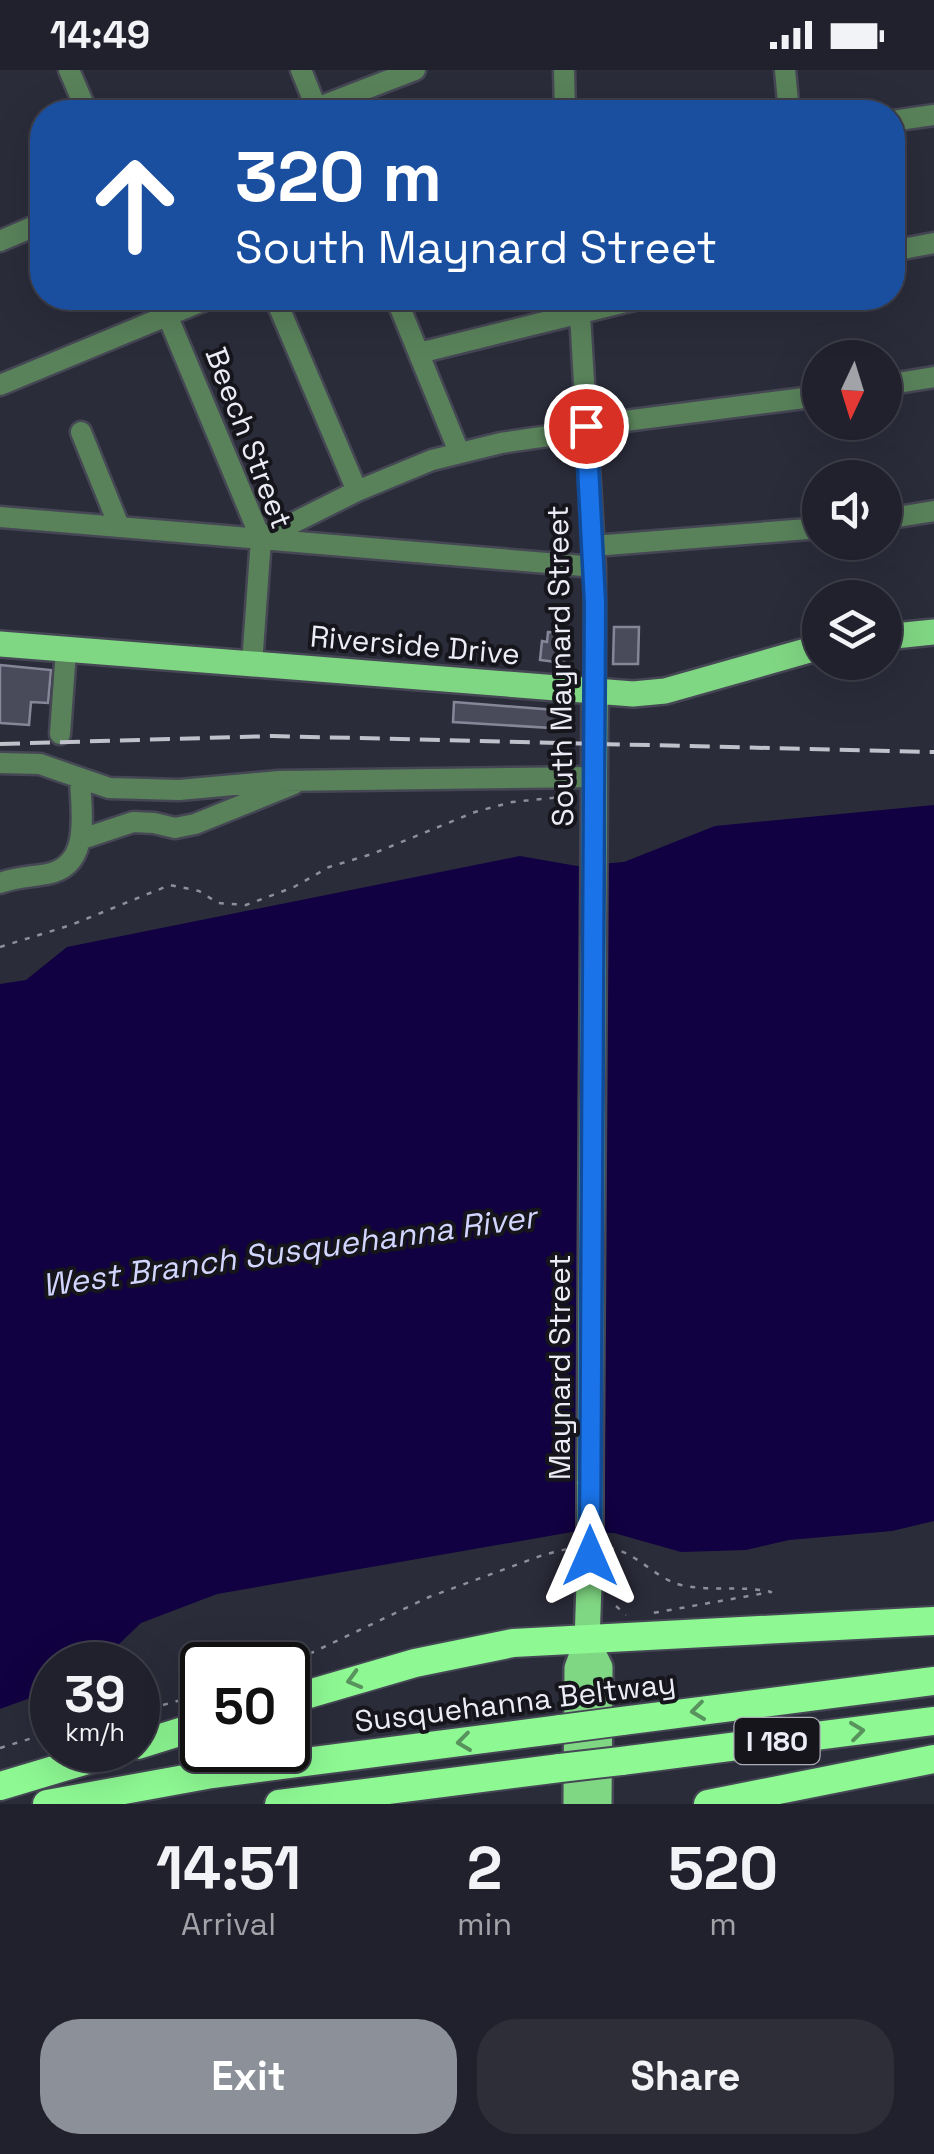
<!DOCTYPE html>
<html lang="en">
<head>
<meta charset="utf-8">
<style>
  body { margin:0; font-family:"Space Grotesk",sans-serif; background:#2d2e38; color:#f1f3f6; height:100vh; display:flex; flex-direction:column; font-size:38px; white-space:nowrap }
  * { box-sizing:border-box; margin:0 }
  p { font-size:32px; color:#a2a3a9 }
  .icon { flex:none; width:55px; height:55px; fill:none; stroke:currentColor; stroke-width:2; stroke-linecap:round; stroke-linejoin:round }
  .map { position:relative; height:1734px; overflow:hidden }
  .panel { display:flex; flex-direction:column; background:#20212c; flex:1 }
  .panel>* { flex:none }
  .banner { position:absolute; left:30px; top:30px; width:875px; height:210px; border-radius:40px; box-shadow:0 10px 40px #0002,0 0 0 2px #3d3e48; background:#1a4fa0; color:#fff; overflow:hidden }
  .needle { width:65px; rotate:184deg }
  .controls { position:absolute; left:802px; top:270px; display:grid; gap:20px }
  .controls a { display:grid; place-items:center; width:100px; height:100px; border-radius:50%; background:#20212c; box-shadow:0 10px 40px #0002,0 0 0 2px #3d3e48; font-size:50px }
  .speed { position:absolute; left:30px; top:1572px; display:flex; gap:20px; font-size:50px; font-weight:700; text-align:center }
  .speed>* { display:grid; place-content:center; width:130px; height:130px; border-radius:50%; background:#20212c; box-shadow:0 10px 40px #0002,0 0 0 2px #3d3e48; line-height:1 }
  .speed small { font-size:25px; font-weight:400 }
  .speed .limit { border:5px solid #111; border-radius:15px; background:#fff; color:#111 }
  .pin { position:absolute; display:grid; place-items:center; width:85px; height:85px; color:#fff; margin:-42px; border:5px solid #fff; border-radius:50%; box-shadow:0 2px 10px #0007 }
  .me { position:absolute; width:110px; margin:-55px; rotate:0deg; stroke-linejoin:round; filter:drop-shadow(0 0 8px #0008) }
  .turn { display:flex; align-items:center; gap:35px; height:210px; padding:0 40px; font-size:45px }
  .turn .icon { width:130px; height:130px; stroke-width:2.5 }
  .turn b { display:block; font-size:70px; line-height:85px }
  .eta { display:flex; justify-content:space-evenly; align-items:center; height:170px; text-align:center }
  .eta b { font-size:60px; font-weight:800; line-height:70px }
  .cta { display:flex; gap:20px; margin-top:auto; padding:20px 40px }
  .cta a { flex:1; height:115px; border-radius:40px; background:#8c9099; color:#fff; font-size:40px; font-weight:800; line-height:115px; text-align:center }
  .cta a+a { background:#2d2e38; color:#f1f3f6 }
  .status { display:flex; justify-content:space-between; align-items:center; height:70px; padding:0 50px; background:#20212c; direction:ltr }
  .status svg { height:28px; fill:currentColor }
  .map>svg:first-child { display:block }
</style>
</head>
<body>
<div class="status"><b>14:49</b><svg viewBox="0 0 49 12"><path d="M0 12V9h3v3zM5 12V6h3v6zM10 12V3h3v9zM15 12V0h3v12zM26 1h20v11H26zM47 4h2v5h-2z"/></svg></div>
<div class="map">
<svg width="934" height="1734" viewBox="0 0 934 1734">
  <rect width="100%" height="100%" fill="#2b2c3a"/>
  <path fill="#110142" d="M934,735V1451L892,1461L789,1470L746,1480L681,1482L614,1463L572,1462L217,1524L141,1553L97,1595H52V1620L0,1639V914L26,910L67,877L520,786L577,796L624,792L715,756Z"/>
  <path fill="#494b5a" stroke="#858798" stroke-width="2.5" d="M614,557H639L638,594H613Z
    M548,562L562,563L561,572L566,573L564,593L540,590L542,571L547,572Z
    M0,595L51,600L48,633L31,632L29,655L0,653Z
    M454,632L568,641L567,659L453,652Z"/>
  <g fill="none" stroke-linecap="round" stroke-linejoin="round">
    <g stroke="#464754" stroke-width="25">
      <path id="minor" d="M69,0L87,42
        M301,0L318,42
        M564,0L565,42
        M785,0L789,42
        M306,42L415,0
        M892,51L934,45
        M0,171L42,153
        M892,181L934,173
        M160,228L261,469L252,594
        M275,228L357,421
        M396,228L459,382
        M579,228L595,497V621
        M419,283L642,228
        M0,315L210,228
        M885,315L934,307
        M81,362L119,456
        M0,447L595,497
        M885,449L934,441
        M263,468L357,421L432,390L501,373L555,365L586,356L820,326
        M594,476L820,458
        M60,664L66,580
        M0,693L40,694L109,718L179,720L279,711L595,707
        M82,769L133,752L154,753L175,758L195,754L294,714
        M0,813C16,807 30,807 47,804C92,796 81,741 80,709"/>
    </g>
    <g stroke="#464754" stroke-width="30">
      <path id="major" d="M885,567L934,562
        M0,574L633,624L665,621L820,577
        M590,1414L595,621
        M587,1571L600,1597L599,1734
        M576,1734L577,1598L587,1571L590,1486"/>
    </g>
    <g stroke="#464754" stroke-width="32">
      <path id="highway" d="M288,1630L415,1593L513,1573L934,1551
        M622,1651L934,1611
        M138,1675L202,1655
        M621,1691L934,1651
        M0,1716L121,1680
        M47,1734L212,1704L561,1659
        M279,1734L560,1698
        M708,1734L934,1689"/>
    </g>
    <path stroke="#8e8f9a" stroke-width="2.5" stroke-dasharray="5 8" stroke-linecap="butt" d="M0,877L71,855L170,815L199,821L218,833L246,835L294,817L329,797L372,784L475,742L512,732L563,727
      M609,1478C637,1482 654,1508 681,1515C711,1522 741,1515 771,1522L653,1543
      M616,1536L626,1545
      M286,1595L429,1527L543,1485L571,1478
      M138,1642L202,1624
      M0,1678L52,1662"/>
    <use href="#minor" stroke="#59825a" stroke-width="20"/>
    <use href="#major" stroke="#80d783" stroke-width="25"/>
    <use href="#highway" stroke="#8ef993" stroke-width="28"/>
    <path stroke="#c0c1cb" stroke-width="4" stroke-dasharray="20 10" stroke-linecap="butt" d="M0,674L273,666L934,682"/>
    <g stroke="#464754" stroke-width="30" stroke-linecap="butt">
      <path id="major-bridge" d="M590,1486V1414"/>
    </g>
    <g stroke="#464754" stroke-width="32" stroke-linecap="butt">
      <path id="highway-bridge" d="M561,1659L622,1651
        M560,1698L621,1691"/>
    </g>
    <use href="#major-bridge" stroke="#80d783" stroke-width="25"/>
    <use href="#highway-bridge" stroke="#8ef993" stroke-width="28"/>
  </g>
  <defs><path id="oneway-chevron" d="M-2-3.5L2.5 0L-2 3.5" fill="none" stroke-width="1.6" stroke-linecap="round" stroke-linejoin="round" transform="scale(2.5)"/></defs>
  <g stroke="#58925d">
    <use href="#oneway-chevron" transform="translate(354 1610) rotate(164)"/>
    <use href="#oneway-chevron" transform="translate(698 1641) rotate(173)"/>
    <use href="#oneway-chevron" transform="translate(857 1661) rotate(-7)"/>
    <use href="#oneway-chevron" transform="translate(464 1672) rotate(173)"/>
  </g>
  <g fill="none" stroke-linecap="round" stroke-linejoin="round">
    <g stroke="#114b97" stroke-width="25">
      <path id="route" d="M586,356L595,533L590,1486"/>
    </g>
    <use href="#route" stroke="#1a73e8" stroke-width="18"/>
  </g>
  <g text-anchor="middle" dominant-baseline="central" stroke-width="8" stroke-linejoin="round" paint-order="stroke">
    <rect fill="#15151b" stroke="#abacb4" stroke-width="2.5" x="734.5" y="1648" width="85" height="46" rx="8"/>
    <g font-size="28" font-weight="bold" fill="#ebecf5">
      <text x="777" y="1671">I 180</text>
    </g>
    <g font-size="30" fill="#ebecf5" stroke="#15151b">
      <text transform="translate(249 368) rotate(69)">Beech Street</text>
      <text transform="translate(415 575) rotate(5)">Riverside Drive</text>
      <text transform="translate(560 596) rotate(-91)">South Maynard Street</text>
      <text transform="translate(559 1297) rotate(-90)">Maynard Street</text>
      <text transform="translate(515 1632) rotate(-7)">Susquehanna Beltway</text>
    </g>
    <g font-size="32" font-style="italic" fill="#d2d6fe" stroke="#15151b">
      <text transform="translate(289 1181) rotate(-8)">West Branch Susquehanna River</text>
    </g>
  </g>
</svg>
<div class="controls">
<a><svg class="needle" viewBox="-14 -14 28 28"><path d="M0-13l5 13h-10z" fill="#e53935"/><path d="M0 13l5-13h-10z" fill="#a2a3a9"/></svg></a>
<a><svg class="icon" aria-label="sound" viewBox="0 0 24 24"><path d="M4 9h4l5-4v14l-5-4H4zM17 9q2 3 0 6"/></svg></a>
<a><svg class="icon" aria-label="layers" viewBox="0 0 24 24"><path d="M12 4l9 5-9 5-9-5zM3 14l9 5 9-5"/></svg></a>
</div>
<div class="speed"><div>39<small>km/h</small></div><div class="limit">50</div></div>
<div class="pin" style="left:586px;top:356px;background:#d93025"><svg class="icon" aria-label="arrive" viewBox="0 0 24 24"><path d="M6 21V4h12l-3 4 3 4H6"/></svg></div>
<svg class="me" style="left:590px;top:1486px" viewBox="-20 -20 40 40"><path d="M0-17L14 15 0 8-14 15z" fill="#1a73e8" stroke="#fff" stroke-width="4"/></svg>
<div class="banner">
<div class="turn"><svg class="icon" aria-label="ahead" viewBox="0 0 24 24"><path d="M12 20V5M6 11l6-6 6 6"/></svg><div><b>320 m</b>South Maynard Street</div></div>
</div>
</div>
<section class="panel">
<div class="eta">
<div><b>14:51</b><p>Arrival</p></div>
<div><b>2</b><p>min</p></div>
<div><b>520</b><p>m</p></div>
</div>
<div class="cta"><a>Exit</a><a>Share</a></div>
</section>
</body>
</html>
